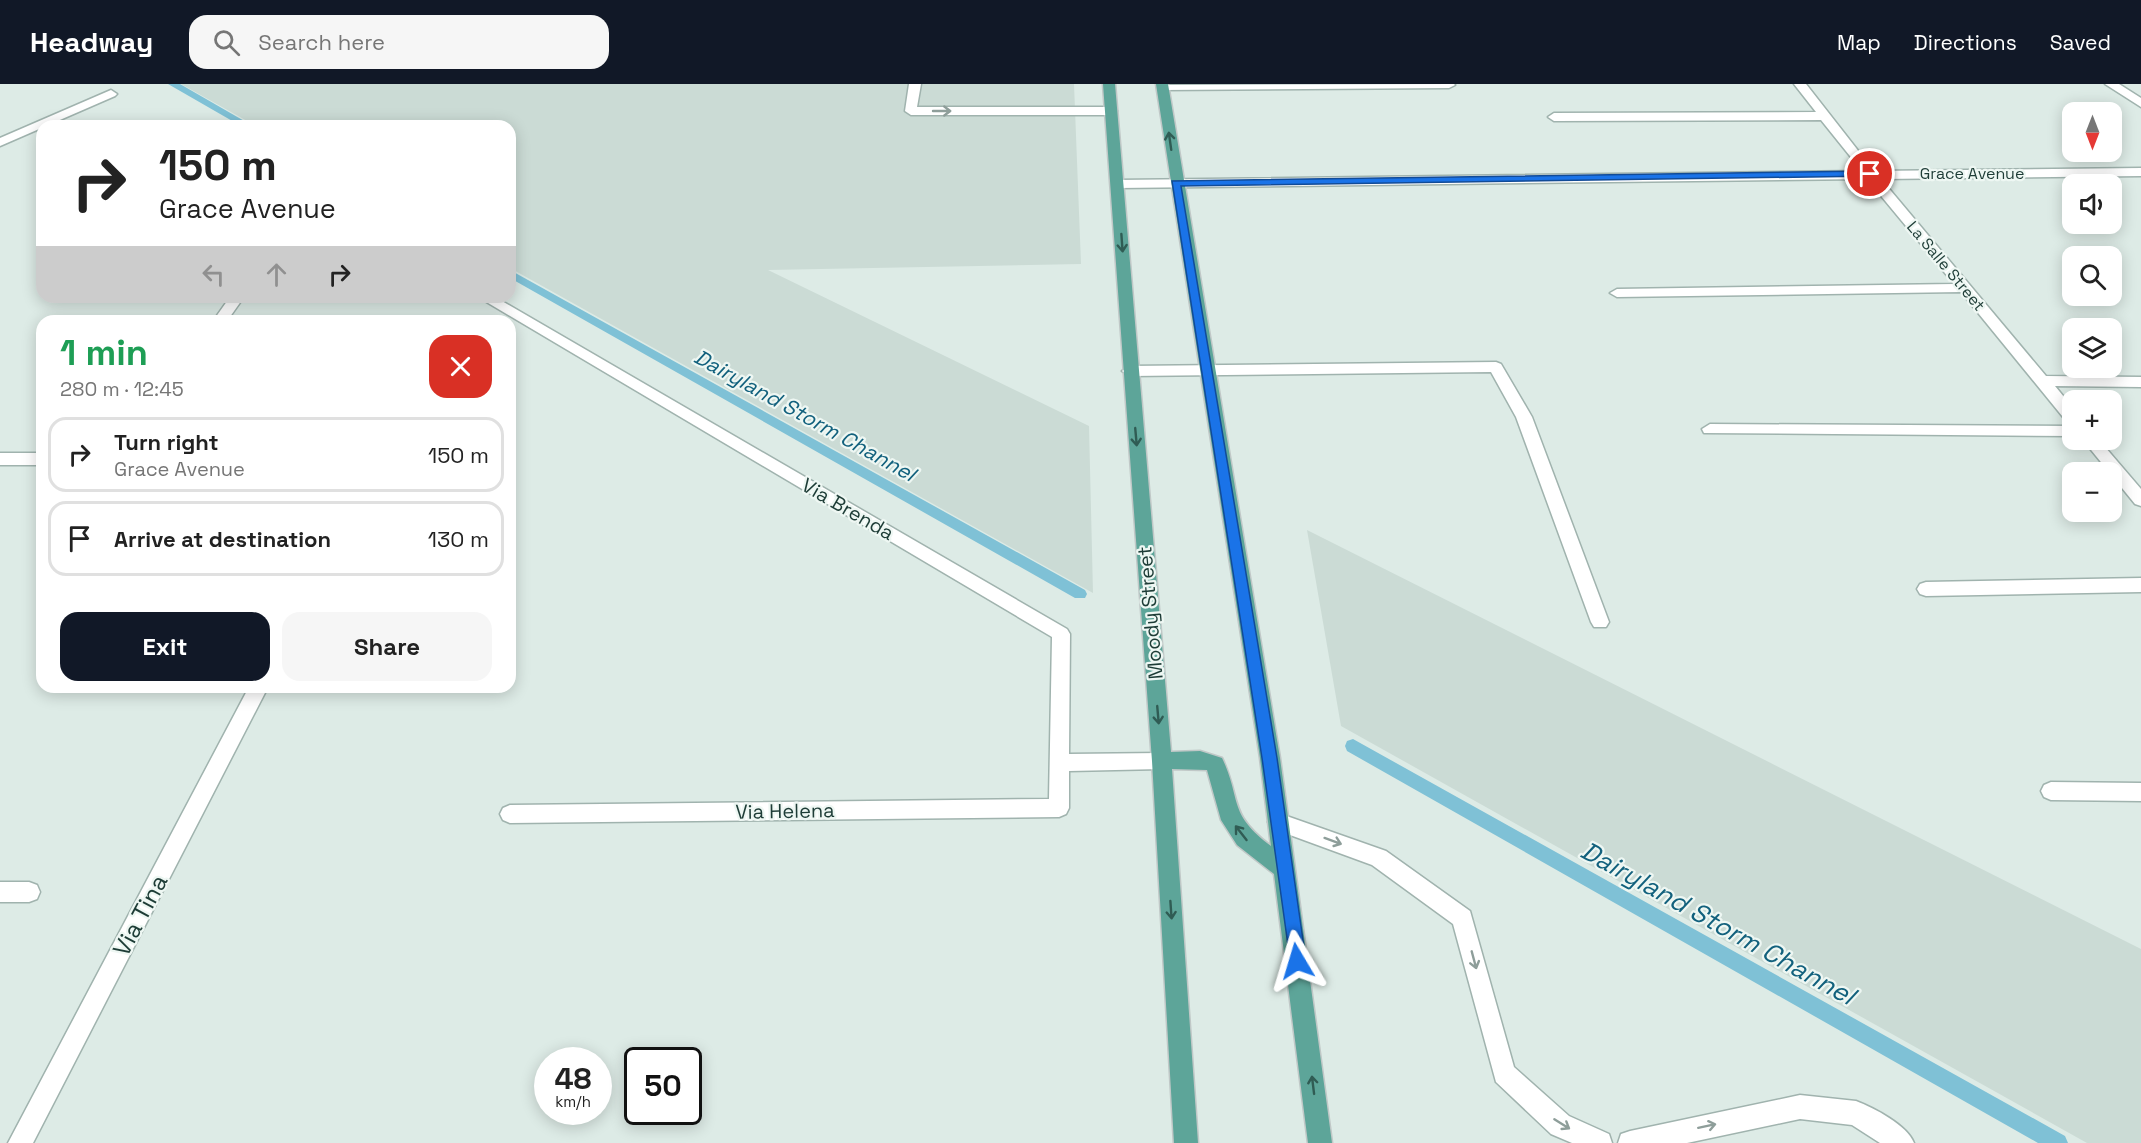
<!DOCTYPE html>
<html lang="en">
<head>
<meta charset="utf-8">
<style>
  body { margin:0; font-family:"Space Grotesk",sans-serif; background:#f6f6f6; color:#222; height:100vh; display:flex; flex-direction:column; font-size:22px; white-space:nowrap }
  * { box-sizing:border-box; margin:0 }
  p { font-size:20px; color:#767676 }
  .icon { flex:none; width:33px; height:33px; fill:none; stroke:currentColor; stroke-width:2; stroke-linecap:round; stroke-linejoin:round }
  .map { position:relative; flex:1; overflow:hidden }
  .sheet { position:absolute; left:36px; top:231px; width:480px; height:378px; display:flex; flex-direction:column; background:#fff; border-radius:18px; box-shadow:0 3px 15px #0003 }
  .sheet>* { flex:none }
  .hud { position:absolute; left:36px; top:36px; width:480px; height:183px; border-radius:18px; box-shadow:0 3px 15px #0003; background:#fff; color:#222; overflow:hidden }
  .needle { width:39px; rotate:180deg }
  .tools { position:absolute; left:2062px; top:18px; display:grid; gap:12px }
  .tools a { display:grid; place-items:center; width:60px; height:60px; border-radius:12px; background:#fff; box-shadow:0 3px 15px #0003; font-size:30px }
  .speed { position:absolute; left:534px; top:963px; display:flex; gap:12px; font-size:30px; font-weight:700; text-align:center }
  .speed>* { display:grid; place-content:center; width:78px; height:78px; border-radius:50%; background:#fff; box-shadow:0 3px 15px #0003; line-height:1 }
  .speed small { font-size:15px; font-weight:400 }
  .speed .limit { border:3px solid #111; border-radius:9px; background:#fff; color:#111 }
  .pin { position:absolute; display:grid; place-items:center; width:51px; height:51px; color:#fff; margin:-26px; border:3px solid #fff; border-radius:50%; box-shadow:0 2px 6px #0007 }
  .me { position:absolute; width:66px; margin:-33px; rotate:353deg; stroke-linejoin:round; filter:drop-shadow(0 0 4px #0008) }
  .turn { display:flex; align-items:center; gap:21px; height:126px; padding:0 24px; font-size:27px }
  .turn .icon { width:78px; height:78px; stroke-width:2.5 }
  .turn b { display:block; font-size:42px; line-height:51px }
  .lanes { display:flex; align-items:center; height:57px; padding:0 24px; background:#0003; justify-content:center; gap:30px; direction:ltr }
  .lanes .off { opacity:.35 }
  .round { display:grid; place-items:center; flex:none; width:63px; height:63px; border-radius:18px; background:#f6f6f6 }
  .headline { display:flex; align-items:center; justify-content:space-between; height:102px; padding:0 24px }
  h1 { font-size:36px; font-weight:700; line-height:45px; color:#1e9e55 }
  .action { display:flex; gap:12px; margin-top:auto; padding:12px 24px }
  .action a { flex:1; height:69px; border-radius:18px; background:#111827; color:#fff; font-size:24px; font-weight:700; line-height:69px; text-align:center }
  .action a+a { background:#f6f6f6; color:#222 }
  ul { padding:0; list-style:none }
  li { display:flex; align-items:center; gap:18px; height:75px; margin:0 12px 9px; padding:0 12px; border:3px solid #e0e0e0; border-radius:18px }
  li div { flex:1 }
  li b { display:block; font-size:22px }
  li em { font-style:normal }
  header { display:flex; align-items:center; gap:36px; box-sizing:border-box; height:84px; padding:0 30px; background:#111827; color:#fff }
  header strong { font-size:28px }
  nav { display:flex; gap:33px; margin-inline-start:auto; font-size:21px }
  .search { width:420px; height:54px; background:#f6f6f6; display:flex; align-items:center; gap:15px; box-sizing:border-box; padding:0 21px; border-radius:18px; color:#767676; font-size:22px }
  .map>svg:first-child { display:block }
</style>
</head>
<body>
<header>
<strong>Headway</strong>
<div class="search"><svg class="icon" aria-label="search" viewBox="0 0 24 24"><circle cx="10" cy="10" r="6"/><path d="M15 15l6 6"/></svg>Search here</div>
<nav><a>Map</a><a>Directions</a><a>Saved</a></nav>
</header>
<div class="map">
<svg width="2141" height="1059" viewBox="0 0 2141 1059">
  <rect width="100%" height="100%" fill="#ddebe6"/>
  <path fill="#cbdbd5" d="M181,0H1074L1081,180L768,186L1089,342L1093,509L510,184V42H256Z
    M1307,446L2141,865V1059H2087L1341,642Z"/>
  <g fill="none" stroke-linecap="round" stroke-linejoin="round">
    <path fill="#7fc1d6" fill-rule="evenodd" d="M168,0H180L253,42H241Z
      M510,186L1085,506L1087,510L1085,514H1075L510,194Z
      M1353,655L2065,1052L2068,1059H2038L1347,667L1345,662L1347,657Z"/>
    <g stroke="#a0b3ae" stroke-width="3">
      <path id="minor" d="M909,0H921L917,23H1111L1117,27L1111,31H911L905,27Z
        M1794,0H1806L1874,87L2141,84V92L1881,95L2046,292L2141,293V303L2055,302L2073,324V339L2067,338L1961,208L1617,213L1610,209L1617,205L1954,200L1867,95L1118,104L1112,100L1118,96L1862,87L1821,36L1554,37L1548,33L1554,29L1816,28Z
        M2105,0H2119L2141,14V23Z
        M1158,1L1454,0L1455,1L1449,4L1162,6L1158,5Z
        M111,6L117,10L115,12L0,62V54Z
        M230,213H244L227,237H213Z
        M478,213H495L1067,545L1070,550L1069,670L1162,669L1169,671L1172,677L1169,683L1162,685L1069,687V724L1066,730L1059,733L510,739L503,736L500,730L503,724L510,721L1049,715L1052,553Z
        M1496,278L1501,280L1532,333L1609,538L1606,543H1594L1591,538L1516,333L1491,288L1130,292L1122,287L1130,282Z
        M1710,340L2073,342V352L1704,349L1702,345Z
        M2083,356H2099L2141,405V422L2135,420Z
        M0,369H42V381H0Z
        M2141,494V508L1926,512L1920,510L1917,505L1920,500L1926,498Z
        M249,603H268L33,1059H8Z
        M2051,698L2141,699V717L2051,716L2044,713L2041,707L2044,701Z
        M1278,729L1386,767L1470,827L1514,983L1569,1032L1609,1050L1612,1059H1572L1551,1050L1496,998L1453,840L1372,781L1271,744L1268,738L1271,732Z
        M0,798H29L37,801L40,808L37,815L29,818H0Z
        M1800,1011L1856,1017C1874,1024 1907,1041 1914,1059H1880L1852,1041L1800,1035L1687,1059H1618L1621,1050L1630,1047Z"/>
    </g>
    <g stroke="#c0c8c7" stroke-width="3">
      <path id="major" d="M1103,0H1115L1171,668L1200,667L1222,674C1242,716 1227,729 1271,762L1260,674L1156,0H1168L1280,674L1332,1059H1308L1274,790L1237,761L1221,736L1207,686L1172,685L1198,1059H1174L1152,677Z"/>
    </g>
    <use href="#minor" fill="#fff" fill-rule="evenodd"/>
    <use href="#major" fill="#5da599" fill-rule="evenodd"/>
  </g>
  <defs><path id="oneway-shaft" d="M-6 0H5M1.5-3L5.5 0L1.5 3" fill="none" stroke-width="1.6" stroke-linecap="round" stroke-linejoin="round" transform="scale(1.5)"/></defs>
  <g stroke="#8e9e9a">
    <use href="#oneway-shaft" transform="translate(942 27)"/>
    <use href="#oneway-shaft" transform="translate(1333 757) rotate(20)"/>
    <use href="#oneway-shaft" transform="translate(1474 876) rotate(75)"/>
    <use href="#oneway-shaft" transform="translate(1562 1040) rotate(32)"/>
    <use href="#oneway-shaft" transform="translate(1707 1042) rotate(-12)"/>
  </g>
  <g stroke="#305c54">
    <use href="#oneway-shaft" transform="translate(1170 57) rotate(-98)"/>
    <use href="#oneway-shaft" transform="translate(1122 159) rotate(86)"/>
    <use href="#oneway-shaft" transform="translate(1136 353) rotate(85)"/>
    <use href="#oneway-shaft" transform="translate(1158 631) rotate(85)"/>
    <use href="#oneway-shaft" transform="translate(1241 749) rotate(-128)"/>
    <use href="#oneway-shaft" transform="translate(1171 826) rotate(86)"/>
    <use href="#oneway-shaft" transform="translate(1313 1001) rotate(-97)"/>
  </g>
  <path fill="#1a73e8" stroke="#114b97" stroke-width="1.5" d="M1870,87L1874,88V92L1181,102L1277,674L1306,877L1303,883L1297,885L1291,883L1262,674L1172,97Z"/>
  <g text-anchor="middle" dominant-baseline="central" stroke-width="4.5" stroke-linejoin="round" paint-order="stroke">
    <g font-size="16" fill="#1d3c36" stroke="#eef7f3">
      <text x="1972" y="89">Grace Avenue</text>
      <text transform="translate(1946 182) rotate(50)">La Salle Street</text>
    </g>
    <g font-size="20" fill="#1d3c36" stroke="#eef7f3">
      <text transform="translate(848 425) rotate(30)">Via Brenda</text>
      <text transform="translate(1150 529) rotate(-95)">Moody Street</text>
      <text transform="translate(785 727) rotate(-1)">Via Helena</text>
    </g>
    <g font-size="21" font-style="italic" fill="#12617d" stroke="#eef7f3">
      <text transform="translate(805 331) rotate(29)">Dairyland Storm Channel</text>
    </g>
    <g font-size="24" fill="#1d3c36" stroke="#eef7f3">
      <text transform="translate(140 831) rotate(-62)">Via Tina</text>
    </g>
    <g font-size="26" font-style="italic" fill="#12617d" stroke="#eef7f3">
      <text transform="translate(1718 839) rotate(29)">Dairyland Storm Channel</text>
    </g>
  </g>
</svg>
<div class="tools">
<a><svg class="needle" viewBox="-14 -14 28 28"><path d="M0-13l5 13h-10z" fill="#e53935"/><path d="M0 13l5-13h-10z" fill="#767676"/></svg></a>
<a><svg class="icon" aria-label="sound" viewBox="0 0 24 24"><path d="M4 9h4l5-4v14l-5-4H4zM17 9q2 3 0 6"/></svg></a>
<a><svg class="icon" aria-label="search" viewBox="0 0 24 24"><circle cx="10" cy="10" r="6"/><path d="M15 15l6 6"/></svg></a>
<a><svg class="icon" aria-label="layers" viewBox="0 0 24 24"><path d="M12 4l9 5-9 5-9-5zM3 14l9 5 9-5"/></svg></a>
<a>+</a>
<a>−</a>
</div>
<div class="speed"><div>48<small>km/h</small></div><div class="limit">50</div></div>
<div class="pin" style="left:1870px;top:90px;background:#d93025"><svg class="icon" aria-label="arrive" viewBox="0 0 24 24"><path d="M6 21V4h12l-3 4 3 4H6"/></svg></div>
<svg class="me" style="left:1297px;top:877px" viewBox="-20 -20 40 40"><path d="M0-17L14 15 0 8-14 15z" fill="#1a73e8" stroke="#fff" stroke-width="4"/></svg>
<div class="hud">
<div class="turn"><svg class="icon" aria-label="right" viewBox="0 0 24 24"><path d="M7 20v-9h11M14 6l5 5-5 5"/></svg><div><b>150 m</b>Grace Avenue</div></div>
<div class="lanes"><svg class="icon off" aria-label="left" viewBox="0 0 24 24"><path d="M17 20v-9H6M10 6l-5 5 5 5"/></svg><svg class="icon off" aria-label="ahead" viewBox="0 0 24 24"><path d="M12 20V5M6 11l6-6 6 6"/></svg><svg class="icon" aria-label="right" viewBox="0 0 24 24"><path d="M7 20v-9h11M14 6l5 5-5 5"/></svg></div>
</div>
<section class="sheet">
<div class="headline"><div><h1>1 min</h1><p>280 m · 12:45</p></div><a class="round" style="background:#d93025;color:#fff"><svg class="icon" aria-label="close" viewBox="0 0 24 24"><path d="M6 6l12 12M18 6L6 18"/></svg></a></div>
<ul>
<li><svg class="icon" aria-label="right" viewBox="0 0 24 24"><path d="M7 20v-9h11M14 6l5 5-5 5"/></svg><div><b>Turn right</b><p>Grace Avenue</p></div><em>150 m</em></li>
<li><svg class="icon" aria-label="arrive" viewBox="0 0 24 24"><path d="M6 21V4h12l-3 4 3 4H6"/></svg><div><b>Arrive at destination</b></div><em>130 m</em></li>
</ul>
<div class="action"><a>Exit</a><a>Share</a></div>
</section>
</div>
</body>
</html>
